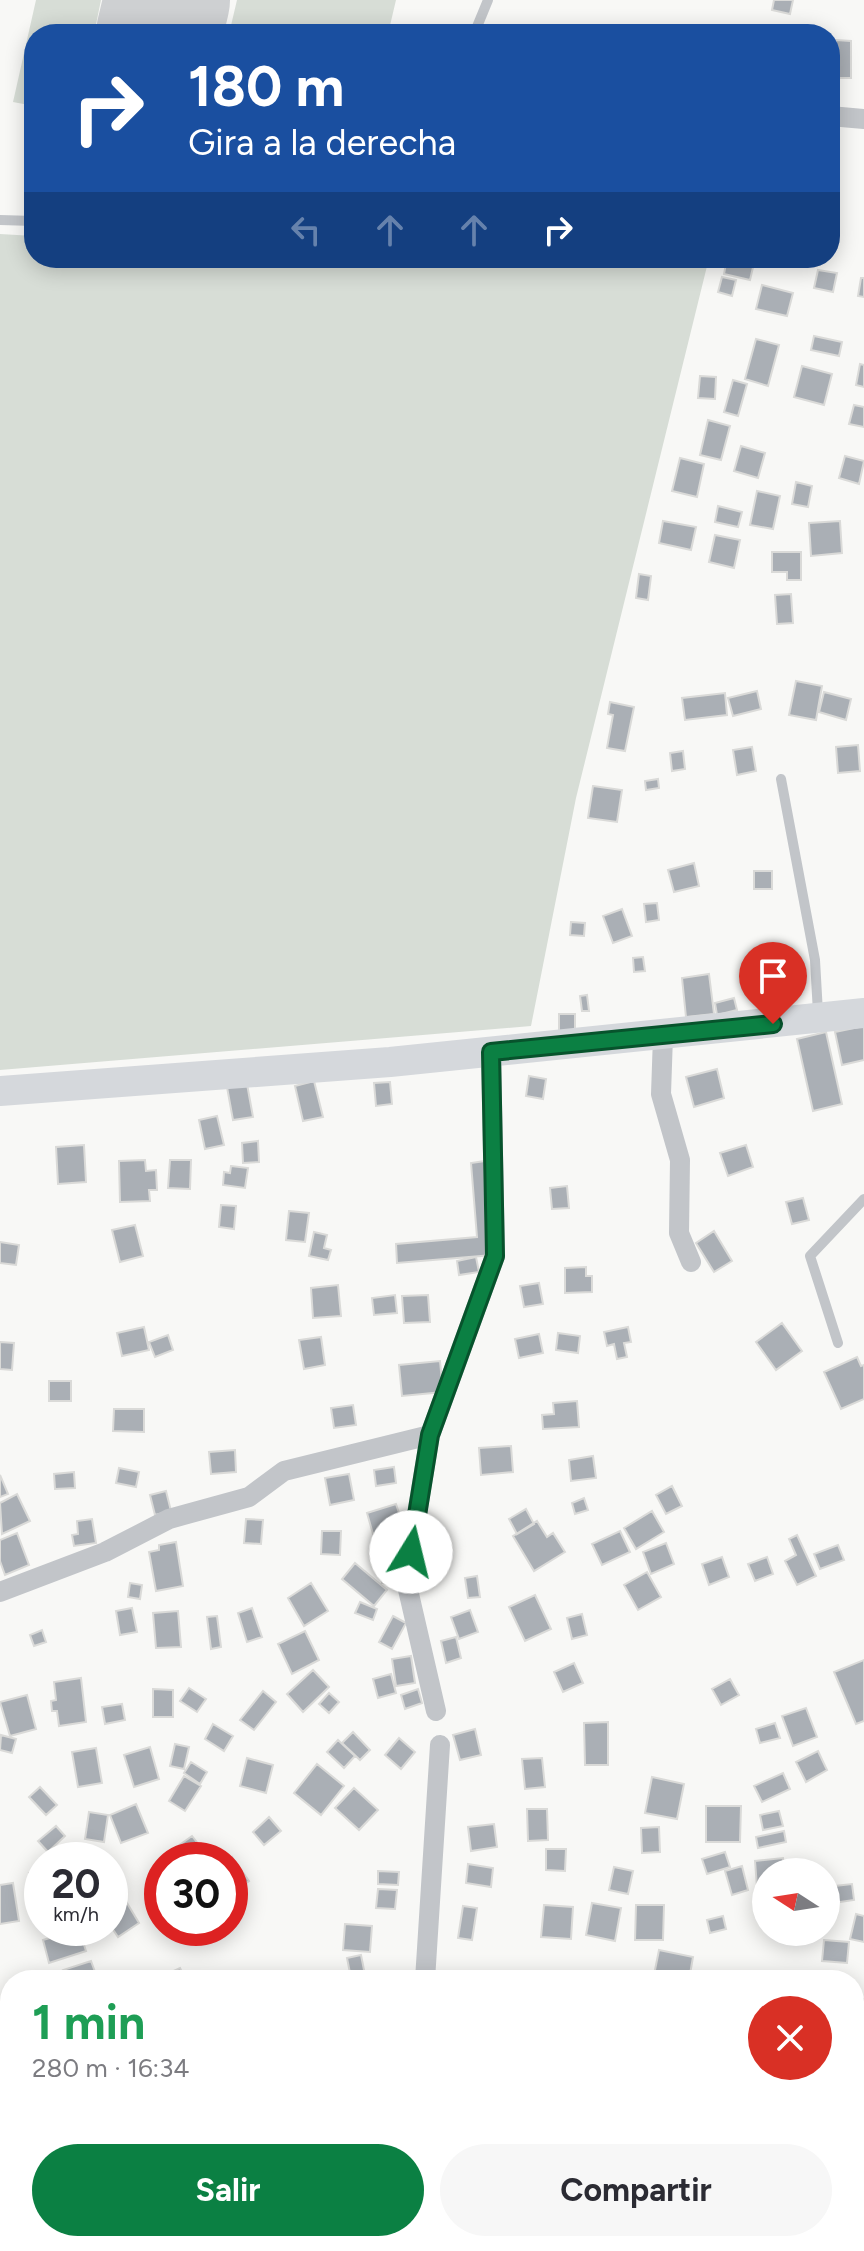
<!DOCTYPE html>
<html lang="es">
<head>
<meta charset="utf-8">
<style>
  body { margin:0; font-family:Figtree,sans-serif; background:#f7f7f7; color:#2b2b33; height:100vh; display:flex; flex-direction:column; font-size:30px; white-space:nowrap }
  * { box-sizing:border-box; margin:0 }
  p { font-size:26px; color:#7c7c81 }
  .icon { flex:none; width:44px; height:44px; fill:none; stroke:currentColor; stroke-width:2; stroke-linecap:round; stroke-linejoin:round }
  .map { position:relative; flex:1; overflow:hidden }
  .details { position:absolute; left:0px; top:1970px; width:864px; height:282px; display:flex; flex-direction:column; background:#fff; border-radius:32px 32px 0 0; box-shadow:0 4px 20px #0003 }
  .details>* { flex:none }
  .hud { position:absolute; left:24px; top:24px; width:816px; height:244px; border-radius:32px; box-shadow:0 4px 20px #0003; background:#1a4fa0; color:#fff; overflow:hidden }
  .needle { width:52px; rotate:282deg }
  .tools { position:absolute; left:752px; top:1858px; display:grid; gap:16px }
  .tools a { display:grid; place-items:center; width:88px; height:88px; border-radius:50%; background:#fff; box-shadow:0 4px 20px #0003; font-size:40px }
  .speed { position:absolute; left:24px; top:1842px; display:flex; gap:16px; font-size:40px; font-weight:700; text-align:center }
  .speed>* { display:grid; place-content:center; width:104px; height:104px; border-radius:50%; background:#fff; box-shadow:0 4px 20px #0003; line-height:1 }
  .speed small { font-size:20px; font-weight:400 }
  .speed .limit { border:12px solid #d22; background:#fff; color:#111 }
  .pin { position:absolute; display:grid; place-items:center; width:68px; height:68px; color:#fff; margin:-82px -34px; border-radius:50% 50% 50% 0; rotate:-45deg; box-shadow:0 0 8px #0007 }
  .pin .icon { rotate:45deg }
  .me { position:absolute; width:88px; margin:-44px; rotate:9deg; stroke-linejoin:round; filter:drop-shadow(0 0 6px #0008) }
  .turn { display:flex; align-items:center; gap:28px; height:168px; padding:0 32px; font-size:36px }
  .turn .icon { width:104px; height:104px; stroke-width:2.5 }
  .turn b { display:block; font-size:56px; line-height:68px }
  .lanes { display:flex; align-items:center; height:76px; padding:0 32px; background:#0003; justify-content:center; gap:40px; direction:ltr }
  .lanes .off { opacity:.35 }
  .round { display:grid; place-items:center; flex:none; width:84px; height:84px; border-radius:42px; background:#f7f7f7 }
  .summary { display:flex; align-items:center; justify-content:space-between; height:136px; padding:0 32px }
  h1 { font-size:48px; font-weight:700; line-height:60px; color:#1e9e55 }
  .action { display:flex; gap:16px; margin-top:auto; padding:16px 32px }
  .action a { flex:1; height:92px; border-radius:48px; background:#0b8043; color:#fff; font-size:32px; font-weight:700; line-height:92px; text-align:center }
  .action a+a { background:#f7f7f7; color:#2b2b33 }
  .map>svg:first-child { display:block }
</style>
</head>
<body>
<div class="map">
<svg width="864" height="2251" viewBox="0 0 864 2251">
  <rect width="100%" height="100%" fill="#f8f8f6"/>
  <path fill="#d7ddd6" d="M36,0H101L94,34H34V106L13,102Z
    M237,0H396L388,34H327L284,27L282,34H229Z
    M0,234L34,236V258H582L606,263L607,258H709L576,798L531,1026L0,1070Z"/>
  <g fill="none" stroke-linecap="round" stroke-linejoin="round">
    <path stroke="#ced0d2" stroke-width="126" d="M159,34L167,0"/>
  </g>
  <path fill="#aaafb5" stroke="#dadad8" stroke-width="2" d="M774,0H793L790,14L772,10Z
    M836,40L851,41V78H830V62H836Z
    M830,150L837,151L833,170L830,169Z
    M727,258L754,263L750,280L724,274Z
    M818,270L837,273L833,292L814,288Z
    M722,277L736,280L732,296L718,292Z
    M861,278H864V297L858,296Z
    M762,285L793,293L787,316L756,309Z
    M814,336L842,342L839,356L811,350Z
    M756,339L779,345L768,386L745,379Z
    M860,364L864,365V387L856,385Z
    M802,366L832,374L824,405L794,397Z
    M700,376L716,377L715,399L698,398Z
    M733,380L747,384L738,416L724,412Z
    M854,405L864,407V427L849,424Z
    M708,420L730,426L721,460L700,455Z
    M741,446L765,453L758,478L734,471Z
    M845,456L864,461L859,484L839,478Z
    M680,458L704,464L697,497L672,491Z
    M796,482L812,486L808,507L792,504Z
    M757,491L780,496L773,529L750,525Z
    M718,506L742,512L738,527L715,522Z
    M663,521L696,527L691,550L659,543Z
    M840,521L842,553L811,556L809,523Z
    M715,535L740,540L734,568L709,562Z
    M772,552H801V580H787V572H772Z
    M639,574L651,576L648,600L636,598Z
    M791,594L793,623L777,624L775,595Z
    M796,681L822,686L816,720L789,715Z
    M757,691L761,709L733,716L728,698Z
    M824,692L851,699L846,720L819,712Z
    M725,693L727,715L685,720L682,698Z
    M610,702L634,707L625,751L607,748L613,715L608,714Z
    M858,745L860,771L838,773L836,747Z
    M752,747L756,771L737,775L733,750Z
    M683,751L685,769L672,771L670,753Z
    M658,779L659,788L646,790L645,781Z
    M593,786L622,790L617,822L588,818Z
    M694,863L699,886L674,892L668,870Z
    M754,871H772V889H754Z
    M657,903L659,920L646,922L644,904Z
    M622,909L632,936L613,943L603,916Z
    M571,922L585,923L584,936L570,935Z
    M643,957L645,971L634,972L633,958Z
    M709,974L714,1014L686,1017L682,978Z
    M587,995L589,1011H582L580,996Z
    M734,998L737,1010L717,1015L715,1003Z
    M559,1014H575V1032H559Z
    M864,1026V1060L842,1065L835,1032Z
    M826,1032L842,1104L813,1111L797,1039Z
    M717,1069L724,1098L694,1107L686,1077Z
    M529,1076L546,1079L543,1099L526,1096Z
    M314,1081L323,1117L303,1121L295,1086Z
    M390,1082L392,1104L376,1106L374,1083Z
    M247,1084L253,1117L233,1120L227,1087Z
    M217,1116L224,1145L205,1149L199,1120Z
    M258,1141L259,1162L243,1163L242,1143Z
    M84,1145L86,1182L58,1184L56,1147Z
    M746,1145L753,1167L728,1176L720,1153Z
    M145,1160L146,1171L156,1170L157,1190H149L150,1201L120,1202L119,1161Z
    M170,1160H191L190,1189L168,1188Z
    M485,1161L493,1255L397,1263L396,1244L477,1237L471,1163Z
    M231,1166L248,1168L245,1188L223,1185L224,1172L230,1173Z
    M567,1186L569,1208L552,1209L550,1188Z
    M803,1198L809,1220L792,1224L786,1202Z
    M221,1205L236,1206L234,1229L219,1227Z
    M289,1211L309,1213L305,1242L286,1240Z
    M135,1225L143,1256L120,1262L112,1230Z
    M714,1231L732,1261L714,1272L696,1243Z
    M314,1232L327,1235L324,1248L331,1250L328,1260L309,1256Z
    M0,1242L19,1245L16,1265L0,1263Z
    M476,1257L479,1272L459,1275L457,1261Z
    M586,1267V1276H592V1292L565,1293V1268Z
    M539,1283L543,1304L524,1307L520,1286Z
    M338,1285L341,1316L313,1318L311,1288Z
    M395,1295L397,1313L374,1315L372,1298Z
    M428,1295L430,1322L404,1323L402,1296Z
    M782,1323L802,1351L776,1370L756,1342Z
    M144,1327L149,1350L122,1356L117,1333Z
    M628,1327L631,1342L624,1343L627,1357L617,1359L614,1344L607,1346L604,1332Z
    M558,1333L580,1336L578,1353L556,1350Z
    M539,1334L543,1353L519,1358L515,1339Z
    M168,1335L173,1350L155,1357L149,1342Z
    M321,1337L325,1365L304,1369L299,1340Z
    M0,1342L14,1343L12,1370L0,1369Z
    M857,1357L861,1366L864,1365V1399L841,1409L824,1372Z
    M440,1361L443,1392L402,1396L399,1365Z
    M49,1381H71V1401H49Z
    M577,1401L579,1427L543,1429L542,1415L554,1414L553,1403Z
    M353,1405L356,1425L334,1428L331,1408Z
    M114,1409H144V1432L113,1431Z
    M511,1446L513,1472L481,1475L479,1448Z
    M235,1450L236,1472L211,1474L209,1452Z
    M593,1456L596,1478L571,1481L569,1460Z
    M394,1467L396,1483L376,1486L374,1470Z
    M119,1468L139,1472L136,1487L116,1483Z
    M74,1472L75,1488L55,1489L54,1474Z
    M349,1474L354,1500L330,1505L325,1478Z
    M0,1475L8,1494L0,1497Z
    M672,1486L682,1506L666,1514L656,1495Z
    M166,1491L171,1511L155,1515L150,1495Z
    M17,1494L30,1521L2,1534L0,1503Z
    M584,1498L588,1510L575,1514L572,1503Z
    M396,1504L403,1525L373,1534L367,1513Z
    M526,1509L534,1524L517,1534L509,1519Z
    M652,1511L664,1532L636,1549L624,1528Z
    M92,1519L96,1543L74,1546L72,1535L78,1534L77,1521Z
    M246,1519L263,1520L261,1544L244,1543Z
    M537,1521L547,1537L553,1533L565,1552L534,1571L513,1536Z
    M322,1531H341L340,1555L321,1554Z
    M620,1531L630,1552L602,1565L592,1544Z
    M17,1533L29,1565L5,1575L0,1561V1540Z
    M797,1535L816,1576L797,1585L785,1561L796,1555L789,1539Z
    M176,1542L183,1586L156,1591L149,1552L159,1550V1545Z
    M666,1543L674,1564L651,1574L643,1552Z
    M838,1545L844,1560L820,1569L814,1554Z
    M386,1557L407,1561L402,1586L382,1583Z
    M722,1557L729,1577L709,1585L702,1564Z
    M767,1557L773,1574L755,1581L748,1564Z
    M355,1563L387,1590L374,1606L342,1579Z
    M647,1572L661,1597L638,1610L624,1585Z
    M477,1576L480,1597L468,1598L465,1578Z
    M130,1583L142,1585L140,1599L128,1597Z
    M311,1583L328,1611L304,1626L288,1598Z
    M535,1595L551,1629L525,1641L509,1607Z
    M360,1602L377,1609L373,1620L355,1613Z
    M132,1608L137,1632L120,1635L116,1611Z
    M252,1608L262,1637L247,1642L238,1613Z
    M470,1610L478,1632L459,1639L451,1617Z
    M178,1611L181,1647L156,1648L153,1613Z
    M582,1614L587,1635L572,1639L567,1618Z
    M217,1616L221,1647L211,1649L207,1617Z
    M393,1616L406,1623L392,1649L379,1642Z
    M42,1630L46,1642L34,1646L30,1635Z
    M305,1631L319,1660L292,1674L278,1644Z
    M456,1637L461,1658L446,1663L441,1641Z
    M411,1656L415,1683L396,1686L392,1659Z
    M864,1660V1721L856,1724L834,1672Z
    M574,1663L583,1683L563,1692L554,1672Z
    M313,1670L329,1687L303,1712L287,1694Z
    M391,1674L396,1693L378,1698L373,1679Z
    M81,1678L86,1722L59,1726L57,1711H52L51,1701L56,1700L54,1682Z
    M730,1679L739,1695L721,1705L712,1689Z
    M189,1688L206,1699L197,1712L180,1701Z
    M153,1689L173,1690V1717H153Z
    M418,1689L422,1703L405,1709L401,1695Z
    M263,1691L276,1702L254,1730L240,1720Z
    M329,1693L339,1702L329,1713L319,1704Z
    M27,1695L36,1729L10,1736L0,1702Z
    M122,1704L125,1720L105,1724L102,1707Z
    M806,1708L817,1737L793,1746L782,1716Z
    M608,1722V1765H585L584,1723Z
    M775,1723L780,1738L760,1743L756,1729Z
    M213,1724L233,1736L224,1751L205,1739Z
    M475,1729L481,1755L460,1760L453,1735Z
    M353,1732L370,1750L360,1760L342,1743Z
    M1,1735L16,1739L12,1753L0,1750Z
    M399,1738L415,1752L401,1769L385,1755Z
    M338,1740L355,1756L344,1768L327,1752Z
    M175,1744L189,1747L184,1769L170,1766Z
    M150,1747L159,1779L134,1787L124,1755Z
    M96,1748L102,1783L78,1787L72,1752Z
    M818,1751L827,1770L806,1782L796,1762Z
    M247,1758L273,1765L266,1793L240,1786Z
    M542,1758L545,1787L525,1789L522,1759Z
    M191,1762L207,1772L200,1784L184,1773Z
    M317,1764L344,1786L321,1815L294,1793Z
    M783,1773L790,1789L762,1802L754,1786Z
    M184,1776L201,1786L185,1811L169,1801Z
    M652,1777L684,1784L677,1819L645,1813Z
    M40,1787L57,1805L46,1815L29,1797Z
    M354,1788L378,1810L359,1830L335,1808Z
    M136,1804L148,1833L121,1843L110,1815Z
    M706,1806H741L740,1842H706Z
    M527,1809H547L548,1840L528,1841Z
    M779,1811L783,1826L763,1830L760,1815Z
    M89,1812L108,1815L104,1842L85,1839Z
    M269,1817L281,1831L264,1845L253,1832Z
    M494,1824L497,1847L471,1851L468,1827Z
    M56,1826L65,1836L48,1852L38,1841Z
    M659,1827L660,1852L642,1853L641,1828Z
    M784,1831L786,1842L758,1848L756,1837Z
    M192,1836L203,1850L190,1860H177L171,1851Z
    M546,1849H566L565,1871L546,1870Z
    M725,1852L730,1867L707,1874L702,1859Z
    M232,1857L249,1881L230,1896L228,1860Z
    M783,1858L784,1872H766V1886L757,1887L755,1861Z
    M468,1864L493,1868L491,1887L466,1883Z
    M742,1866L748,1890L732,1895L725,1871Z
    M614,1867L633,1871L628,1894L609,1890Z
    M42,1870V1914L37,1915L29,1873Z
    M378,1871L399,1872L398,1885L378,1884Z
    M13,1883L19,1921L0,1924V1885Z
    M852,1884L854,1900L826,1904V1887Z
    M378,1889L397,1890L395,1909L376,1908Z
    M127,1903L139,1923L118,1937L110,1925V1915Z
    M592,1903L621,1908L615,1941L586,1935Z
    M544,1905L573,1907L571,1939L541,1937Z
    M636,1905H664L663,1940H635Z
    M463,1906L477,1908L472,1940L458,1938Z
    M856,1914L864,1916V1942L850,1939Z
    M723,1916L726,1929L710,1933L707,1920Z
    M345,1924L372,1926L370,1952L343,1950Z
    M79,1929L86,1951L49,1963L43,1940Z
    M824,1940L849,1942L847,1963L822,1961Z
    M659,1950L693,1957L689,1980L654,1975Z
    M361,1955L365,1975L351,1978L347,1958Z
    M91,1961L98,1980H67L63,1970Z
    M180,1968L185,1980H171L169,1973Z
    M863,1999H864V2023L859,2022Z
    M0,2120L5,2121L0,2148Z
    M864,2153V2172H854V2154Z
    M10,2212V2239L0,2240V2214Z
    M452,2245L471,2248V2251H451Z"/>
  <g fill="none" stroke-linecap="round" stroke-linejoin="round">
    <path stroke="#c2c5c9" stroke-width="10" d="M474,34L488,0
      M0,220L34,221
      M781,779L815,960L818,1013
      M838,1343L810,1256L864,1199"/>
    <path stroke="#c2c5c9" stroke-width="20" d="M830,116L864,119
      M663,1036L661,1094L680,1160L679,1233L691,1262
      M0,1592L105,1552L169,1519L249,1497L284,1471L430,1435
      M436,1711L406,1581L430,1435L495,1256L491,1052
      M425,1980L440,1745
      M17,2248V2251
      M405,2251L406,2242"/>
    <path stroke="#d5d8dc" stroke-width="30" d="M0,1091L390,1062L864,1013"/>
  </g>
  <g fill="none" stroke-linecap="round" stroke-linejoin="round">
    <g stroke="#07532c" stroke-width="20">
      <path id="route" d="M411,1552L430,1435L495,1256L491,1052L773,1024"/>
    </g>
    <use href="#route" stroke="#0b8043" stroke-width="14"/>
  </g>
</svg>
<div class="tools">
<a><svg class="needle" viewBox="-14 -14 28 28"><path d="M0-13l5 13h-10z" fill="#e53935"/><path d="M0 13l5-13h-10z" fill="#7c7c81"/></svg></a>
</div>
<div class="speed"><div>20<small>km/h</small></div><div class="limit">30</div></div>
<div class="pin" style="left:773px;top:1024px;background:#d93025"><svg class="icon" aria-label="arrive" viewBox="0 0 24 24"><path d="M6 21V4h12l-3 4 3 4H6"/></svg></div>
<svg class="me" style="left:411px;top:1552px" viewBox="-20 -20 40 40"><circle r="19" fill="#fff"/><path d="M0-13L10 11 0 6-10 11z" fill="#0b8043"/></svg>
<div class="hud">
<div class="turn"><svg class="icon" aria-label="right" viewBox="0 0 24 24"><path d="M7 20v-9h11M14 6l5 5-5 5"/></svg><div><b>180 m</b>Gira a la derecha</div></div>
<div class="lanes"><svg class="icon off" aria-label="left" viewBox="0 0 24 24"><path d="M17 20v-9H6M10 6l-5 5 5 5"/></svg><svg class="icon off" aria-label="ahead" viewBox="0 0 24 24"><path d="M12 20V5M6 11l6-6 6 6"/></svg><svg class="icon off" aria-label="ahead" viewBox="0 0 24 24"><path d="M12 20V5M6 11l6-6 6 6"/></svg><svg class="icon" aria-label="right" viewBox="0 0 24 24"><path d="M7 20v-9h11M14 6l5 5-5 5"/></svg></div>
</div>
<section class="details">
<div class="summary"><div><h1>1 min</h1><p>280 m · 16:34</p></div><a class="round" style="background:#d93025;color:#fff"><svg class="icon" aria-label="close" viewBox="0 0 24 24"><path d="M6 6l12 12M18 6L6 18"/></svg></a></div>
<div class="action"><a>Salir</a><a>Compartir</a></div>
</section>
</div>
</body>
</html>
